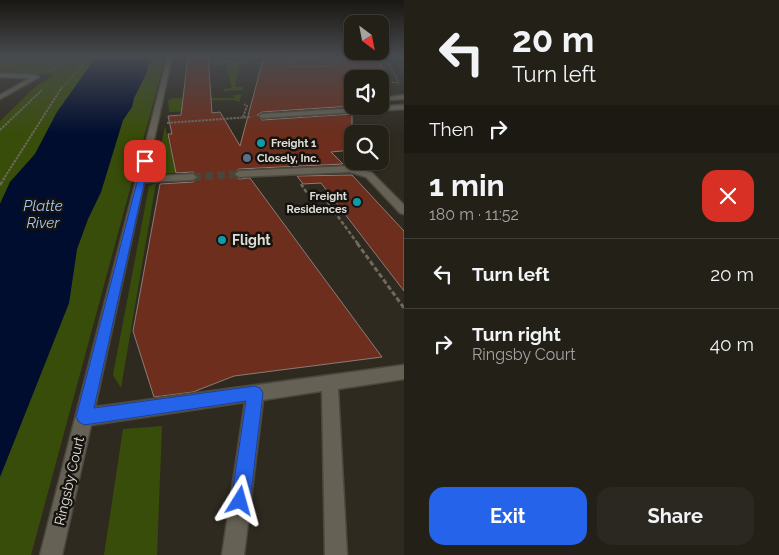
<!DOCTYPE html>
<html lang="en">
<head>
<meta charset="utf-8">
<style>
  body { margin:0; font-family:Raleway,sans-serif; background:#2b2821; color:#f1f3f6; height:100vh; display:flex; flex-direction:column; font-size:19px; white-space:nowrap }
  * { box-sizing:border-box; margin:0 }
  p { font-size:16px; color:#a3a3a2 }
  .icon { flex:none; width:28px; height:28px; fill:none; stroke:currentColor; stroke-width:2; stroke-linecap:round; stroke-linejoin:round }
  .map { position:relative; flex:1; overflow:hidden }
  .panel { display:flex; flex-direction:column; background:#232018; width:375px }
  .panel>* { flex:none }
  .banner { background:#232018; color:#f1f3f6; overflow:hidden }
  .needle { width:32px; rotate:148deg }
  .buttons { position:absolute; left:344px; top:15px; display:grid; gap:10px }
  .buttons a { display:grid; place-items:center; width:45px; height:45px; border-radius:10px; background:#232018; box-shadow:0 1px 4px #0004,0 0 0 1px #403e37; font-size:25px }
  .pin { position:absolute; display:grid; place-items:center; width:42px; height:42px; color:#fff; margin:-21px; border-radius:10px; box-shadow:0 2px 8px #0006 }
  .me { position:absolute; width:55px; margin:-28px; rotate:8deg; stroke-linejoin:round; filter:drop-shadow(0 0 4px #0008) }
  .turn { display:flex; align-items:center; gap:18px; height:105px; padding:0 25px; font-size:22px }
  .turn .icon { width:65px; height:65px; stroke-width:2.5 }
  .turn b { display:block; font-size:35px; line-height:42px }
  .then { display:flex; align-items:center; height:48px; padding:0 25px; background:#0003; gap:10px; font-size:19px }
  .round { display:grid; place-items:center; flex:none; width:52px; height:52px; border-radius:15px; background:#2b2821 }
  .head { display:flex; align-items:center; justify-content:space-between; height:85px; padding:0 25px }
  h1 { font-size:30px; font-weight:700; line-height:38px }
  .cta { display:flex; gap:10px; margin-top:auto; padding:10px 25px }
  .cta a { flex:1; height:58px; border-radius:15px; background:#2563eb; color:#fff; font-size:20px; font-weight:700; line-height:58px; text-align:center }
  .cta a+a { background:#2b2821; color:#f1f3f6 }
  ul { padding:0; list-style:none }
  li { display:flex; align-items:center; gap:15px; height:70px; padding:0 25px; border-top:1px solid #403e37 }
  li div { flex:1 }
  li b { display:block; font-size:19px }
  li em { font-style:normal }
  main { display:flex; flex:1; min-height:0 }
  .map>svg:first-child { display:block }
</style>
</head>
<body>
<main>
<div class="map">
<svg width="404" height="555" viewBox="0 0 404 555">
  <rect width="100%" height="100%" fill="#2f2a20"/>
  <path fill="#394d0a" d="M0,56H97L57,112L35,154L10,182L0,204V121L35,87L54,75L0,71Z
    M154,56H166L31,555H0V477L69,303L77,249L88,219L101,192L123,120L132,107L134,98L146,74L148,65L154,60Z
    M209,60L251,62L240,64L235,87H243V90L224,91L223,89L232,88L226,65H209Z
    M242,94L239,102L234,100L193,101L195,111L169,112L168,100L174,98H235L234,95Z
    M165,126L174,163L194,171L161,174L162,157L159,156Z
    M156,183L121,388L113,375L149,186Z
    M162,426L157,555H104L123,429Z"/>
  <path fill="#000d2f" d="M97,56H154V60L148,65L146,74L134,98L132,107L123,120L101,192L88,219L77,249L69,303L0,477V204L10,182L35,154L57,112Z"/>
  <path fill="#6d2e1d" stroke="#8b7c77" d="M188,56H208L212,113L220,112L240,146L264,56H377L387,79H352V106L262,112L257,115L262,120L352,114V150L331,152L343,164L239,169L233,174L239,179L250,178L382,357L234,376L193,392L154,397L133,331L160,184L193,182L199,177L193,172L176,173L168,134H172L168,116L181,115Z
    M352,175L404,231V291L321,183L303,184L297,176Z"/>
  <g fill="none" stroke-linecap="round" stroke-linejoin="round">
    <path stroke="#4a453b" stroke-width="8" stroke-dasharray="8 4" stroke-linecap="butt" d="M193,177L239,174"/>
    <g stroke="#4b483e" stroke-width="3">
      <path id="minor" d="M168,56H172L146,177L193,174L197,177L193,180L144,182L95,407L404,365V379L338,389L347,555H325L322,391L263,400L244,555H222L245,402L91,425L62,555H40Z
        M0,73L36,75L39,77L0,99V95L30,78L0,77Z
        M404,95V99L386,100L383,98Z
        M404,105V109L262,118L259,116L262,114Z
        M351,166L372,173L404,205V214L400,213L366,177L350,172L239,177L235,174L239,171Z"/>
    </g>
    <path stroke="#6d6960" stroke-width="1" stroke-dasharray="2 1" stroke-linecap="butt" d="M289,56V58L297,59
      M208,57L209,60L262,63
      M341,58L358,79
      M369,60L388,62L399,83L380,81
      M0,61L12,56
      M262,63H283
      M287,63L298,61L297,59L323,61L327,66
      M332,63L369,61
      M287,67L334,66
      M46,72L66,63L71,56
      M353,73L372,79
      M61,89L91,56"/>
    <path stroke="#6d6960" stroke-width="2" stroke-dasharray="2.5 1" stroke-linecap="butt" d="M243,117L247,106L244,104
      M167,123L251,117
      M0,130L42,90
      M3,180L62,87"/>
    <path stroke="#6d6960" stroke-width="2.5" stroke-dasharray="4 2" stroke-linecap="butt" d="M301,184L307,193L320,192L358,244
      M0,185L4,179"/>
    <path stroke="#6d6960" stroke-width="3" stroke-dasharray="5 2.5" stroke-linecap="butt" d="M357,243L404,308"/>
    <use href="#minor" fill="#666155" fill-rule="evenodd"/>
  </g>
  <linearGradient id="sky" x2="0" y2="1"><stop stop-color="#1a1712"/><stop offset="0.42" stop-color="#474a4e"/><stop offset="1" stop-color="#474a4e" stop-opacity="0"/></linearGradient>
  <rect width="404" height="134" fill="url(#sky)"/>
  <path fill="#2563eb" stroke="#184099" d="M143,159L149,161L94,408L255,386L260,388L263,393L250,501L247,508L240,510L234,508L231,501L246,401L84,425L79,422L76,417Z"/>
  <g fill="#0f9aa8" stroke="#15130f" stroke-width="2">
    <circle cx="261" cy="143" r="5"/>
    <circle cx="357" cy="202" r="5"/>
    <circle cx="222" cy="240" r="5"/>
  </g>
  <circle fill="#5c6f8a" stroke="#15130f" stroke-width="2" cx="247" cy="158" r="5"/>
  <g text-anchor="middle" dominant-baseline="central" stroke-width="5" stroke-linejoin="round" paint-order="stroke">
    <g font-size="11" font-weight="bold" fill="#e0ddd6" stroke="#15130f" text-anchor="start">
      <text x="271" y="143">Freight 1</text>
      <text x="257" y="158">Closely, Inc.</text>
      <text x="347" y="196" text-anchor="end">Freight<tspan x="347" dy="13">Residences</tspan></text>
    </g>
    <g font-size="14" font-weight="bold" fill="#e0ddd6" stroke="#15130f" text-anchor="start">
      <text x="232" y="240">Flight</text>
    </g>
    <g font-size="14" fill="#e0ddd6" stroke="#15130f">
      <text transform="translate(69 481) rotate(-77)">Ringsby Court</text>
    </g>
    <g font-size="15" font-style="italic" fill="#a5c7f5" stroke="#15130f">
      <text x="43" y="206">Platte<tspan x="43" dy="17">River</tspan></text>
    </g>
  </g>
</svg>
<div class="buttons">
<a><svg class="needle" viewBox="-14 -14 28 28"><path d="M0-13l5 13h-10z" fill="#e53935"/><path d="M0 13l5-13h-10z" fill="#a3a3a2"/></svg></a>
<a><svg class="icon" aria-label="sound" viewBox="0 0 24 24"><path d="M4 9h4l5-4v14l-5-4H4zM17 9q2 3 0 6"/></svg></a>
<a><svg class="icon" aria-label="search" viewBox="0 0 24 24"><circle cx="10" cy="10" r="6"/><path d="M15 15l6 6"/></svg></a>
</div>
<div class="pin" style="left:145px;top:161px;background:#d93025"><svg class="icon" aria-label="arrive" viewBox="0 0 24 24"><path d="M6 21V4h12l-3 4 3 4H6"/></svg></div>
<svg class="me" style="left:240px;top:501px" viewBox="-20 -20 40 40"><path d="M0-17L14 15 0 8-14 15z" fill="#2563eb" stroke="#fff" stroke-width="4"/></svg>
</div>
<section class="panel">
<div class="banner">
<div class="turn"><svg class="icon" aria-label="left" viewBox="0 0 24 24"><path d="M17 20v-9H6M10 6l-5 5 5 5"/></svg><div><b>20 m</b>Turn left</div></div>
<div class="then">Then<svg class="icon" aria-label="right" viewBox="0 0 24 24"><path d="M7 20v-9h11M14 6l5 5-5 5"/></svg></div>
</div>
<div class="head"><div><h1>1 min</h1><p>180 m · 11:52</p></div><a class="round" style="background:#d93025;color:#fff"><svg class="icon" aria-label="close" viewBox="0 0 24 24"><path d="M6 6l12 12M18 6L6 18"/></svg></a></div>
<ul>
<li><svg class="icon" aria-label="left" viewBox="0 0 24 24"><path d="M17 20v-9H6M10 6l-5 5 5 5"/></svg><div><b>Turn left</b></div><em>20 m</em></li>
<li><svg class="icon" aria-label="right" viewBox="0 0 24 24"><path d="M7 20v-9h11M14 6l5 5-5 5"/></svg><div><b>Turn right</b><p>Ringsby Court</p></div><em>40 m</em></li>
</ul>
<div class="cta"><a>Exit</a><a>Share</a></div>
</section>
</main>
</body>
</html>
